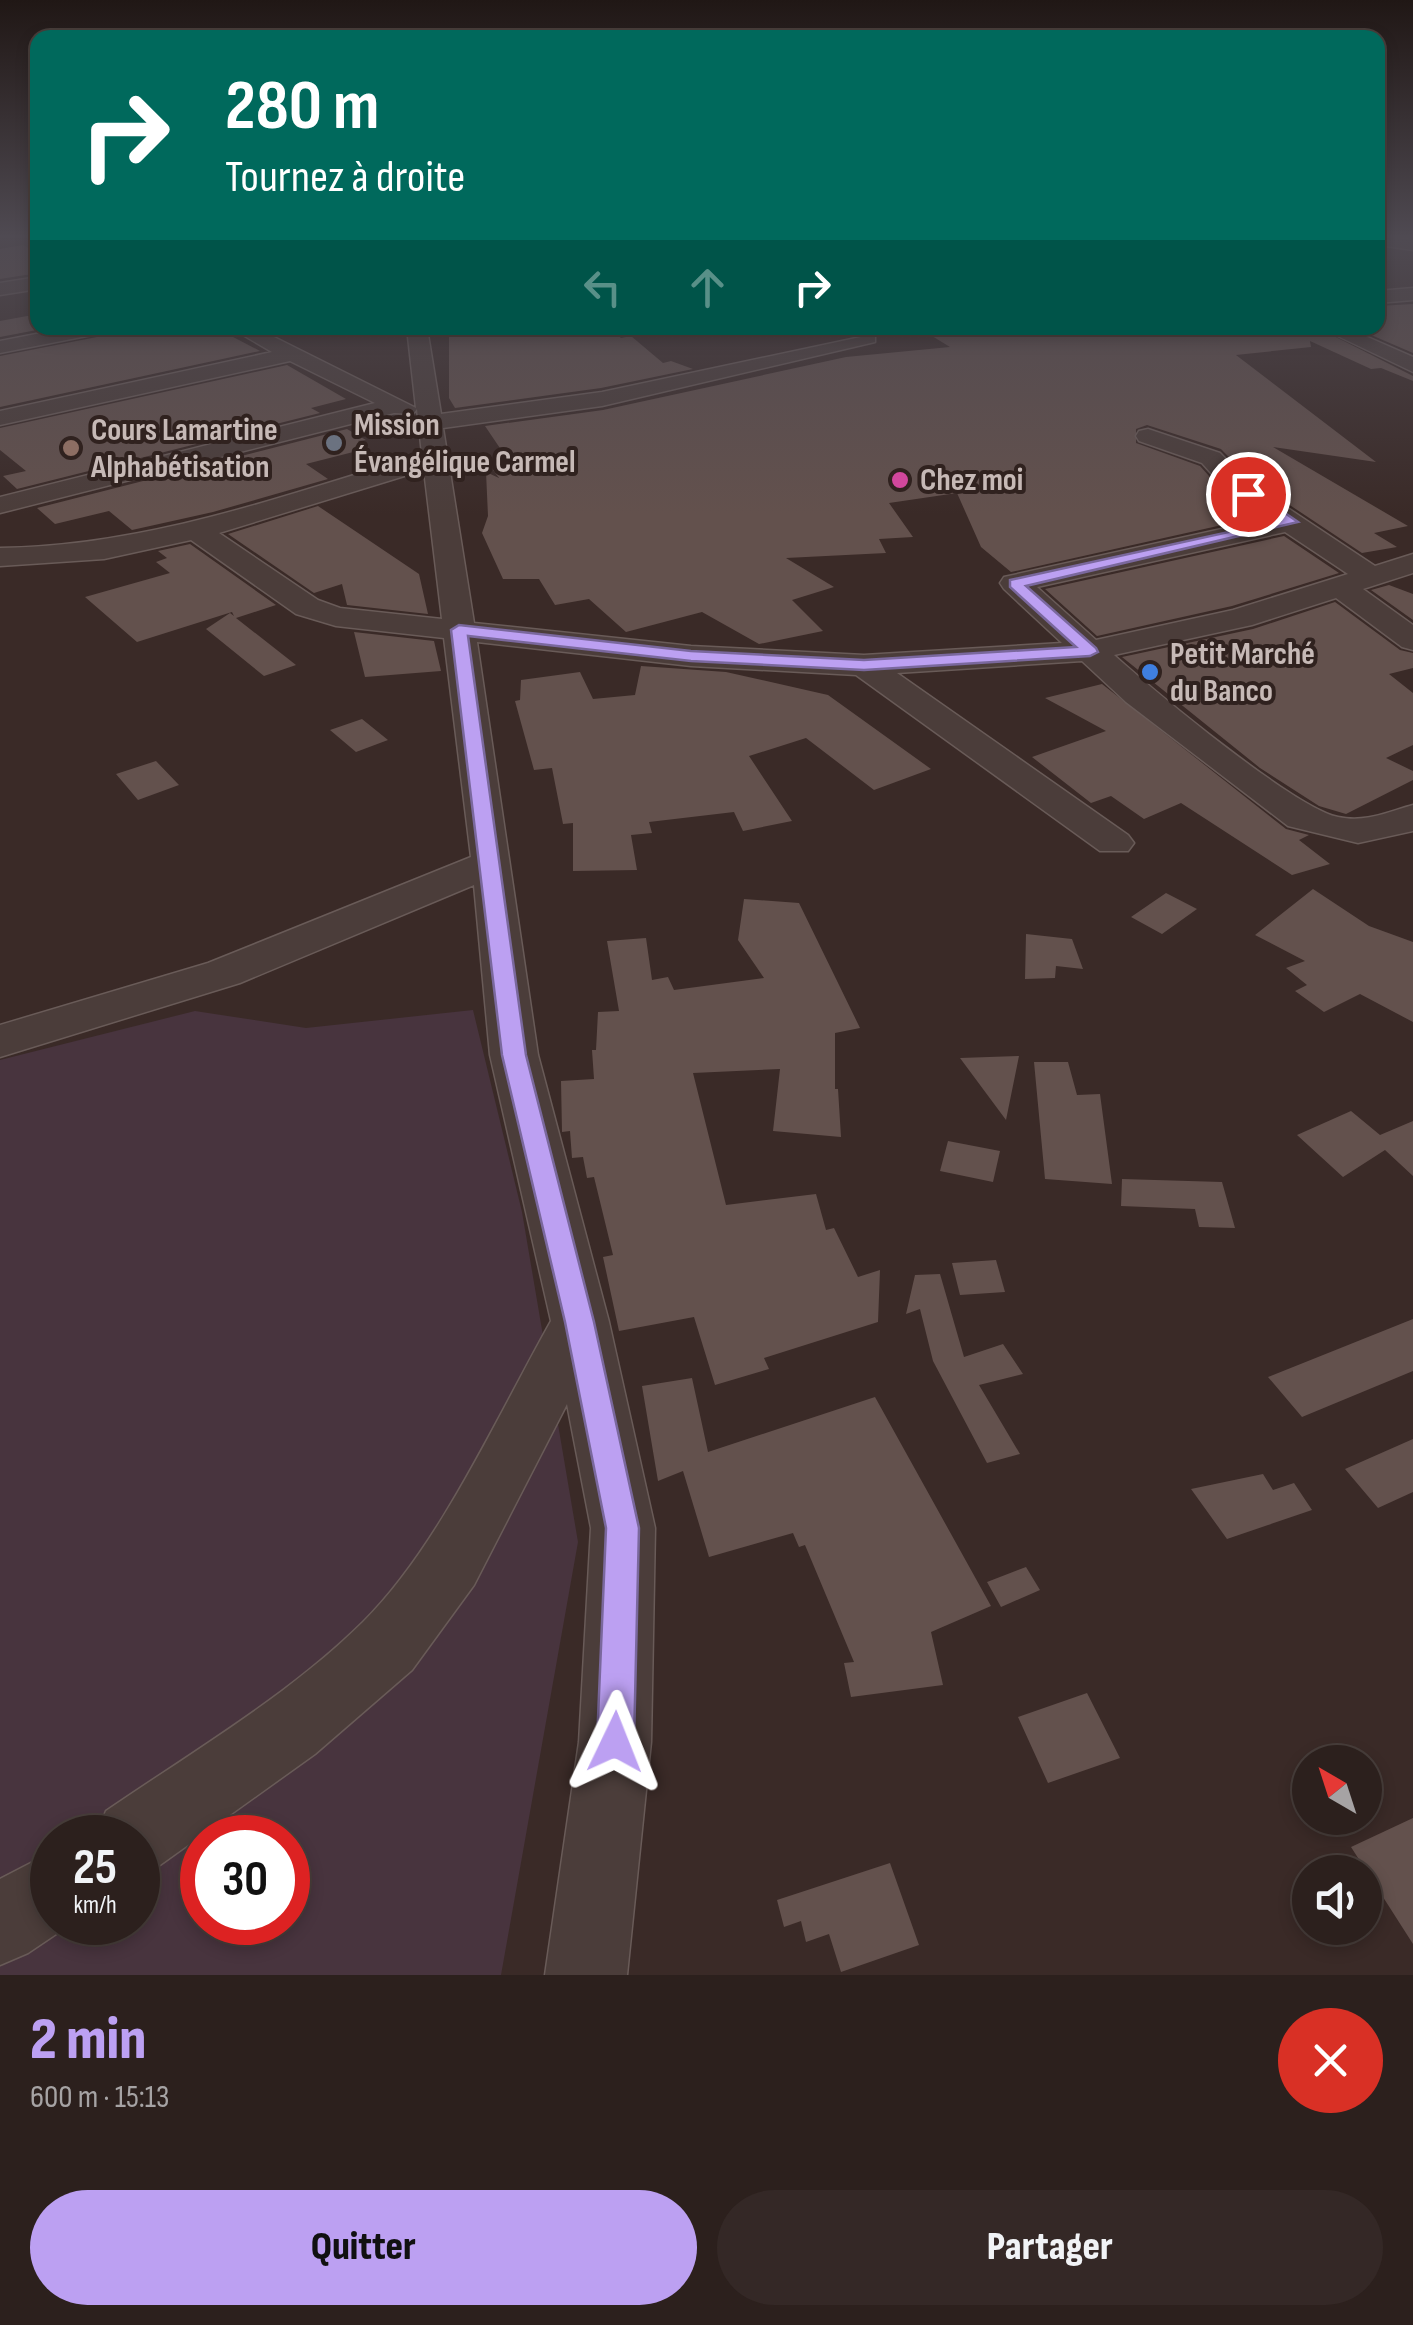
<!DOCTYPE html>
<html lang="fr">
<head>
<meta charset="utf-8">
<style>
  body { margin:0; font-family:"Sofia Sans Condensed",sans-serif; background:#342826; color:#f1f3f6; height:100vh; display:flex; flex-direction:column; font-size:38px; white-space:nowrap }
  * { box-sizing:border-box; margin:0 }
  p { font-size:32px; color:#a6a3a4 }
  .icon { flex:none; width:55px; height:55px; fill:none; stroke:currentColor; stroke-width:2; stroke-linecap:round; stroke-linejoin:round }
  .map { position:relative; height:1975px; overflow:hidden }
  .details { display:flex; flex-direction:column; background:#2c201d; flex:1 }
  .details>* { flex:none }
  .guide { position:absolute; left:30px; top:30px; width:1355px; height:305px; border-radius:20px; box-shadow:0 5px 15px #0003,0 0 0 2px #483e3b; background:#00695c; color:#fff; overflow:hidden }
  .needle { width:65px; rotate:321deg }
  .tools { position:absolute; left:1292px; top:1745px; display:grid; gap:20px }
  .tools a { display:grid; place-items:center; width:90px; height:90px; border-radius:50%; background:#2c201d; box-shadow:0 5px 15px #0003,0 0 0 2px #483e3b; font-size:50px }
  .speed { position:absolute; left:30px; top:1815px; display:flex; gap:20px; font-size:50px; font-weight:700; text-align:center }
  .speed>* { display:grid; place-content:center; width:130px; height:130px; border-radius:50%; background:#2c201d; box-shadow:0 5px 15px #0003,0 0 0 2px #483e3b; line-height:1 }
  .speed small { font-size:25px; font-weight:400 }
  .speed .limit { border:15px solid #d22; background:#fff; color:#111 }
  .pin { position:absolute; display:grid; place-items:center; width:85px; height:85px; color:#fff; margin:-42px; border:5px solid #fff; border-radius:50%; box-shadow:0 2px 10px #0007 }
  .me { position:absolute; width:110px; margin:-55px; rotate:2deg; stroke-linejoin:round; filter:drop-shadow(0 0 8px #0008) }
  .turn { display:flex; align-items:center; gap:35px; height:210px; padding:0 30px; font-size:45px }
  .turn .icon { width:130px; height:130px; stroke-width:2.5 }
  .turn b { display:block; font-size:70px; line-height:85px }
  .lanes { display:flex; align-items:center; height:95px; padding:0 30px; background:#0003; justify-content:center; gap:50px; direction:ltr }
  .lanes .off { opacity:.35 }
  .round { display:grid; place-items:center; flex:none; width:105px; height:105px; border-radius:52px; background:#342826 }
  .head { display:flex; align-items:center; justify-content:space-between; height:170px; padding:0 30px }
  h1 { font-size:60px; font-weight:800; line-height:75px; color:#bca0f2 }
  .cta { display:flex; gap:20px; margin-top:auto; padding:20px 30px }
  .cta a { flex:1; height:115px; border-radius:60px; background:#bca0f2; color:#111; font-size:40px; font-weight:800; line-height:115px; text-align:center }
  .cta a+a { background:#342826; color:#f1f3f6 }
  .map>svg:first-child { display:block }
</style>
</head>
<body>
<div class="map">
<svg width="1413" height="1975" viewBox="0 0 1413 1975">
  <rect width="100%" height="100%" fill="#3a2a27"/>
  <path fill="#48343e" fill-rule="evenodd" d="M473,1010L522,1212L578,1542L501,1975H0V1060L195,1011L306,1028ZM52,1838H138V1922H52ZM202,1838H288V1922H202Z"/>
  <path fill="#63514d" d="M23,245L38,253V273L0,279V249Z
    M1413,304V353L1355,328H1378V306Z
    M38,314V328L42,329L0,337V321Z
    M143,328H216L260,351L0,407V356Z
    M919,328H1318L1413,376V381L1381,368L1371,369L1310,341L1311,347L1236,355L1376,462L1273,447L1408,526L1374,533L1397,547L1362,553L1249,478L1221,449L1147,425L1136,429V443L1200,466L1227,496L1258,517L1011,572L981,547L957,493L889,503L913,537L879,539L886,553L786,558L834,587L792,600L823,631L759,644L702,612L626,632L589,599L555,605L539,579H503L482,533L488,516L486,472L499,478L493,470L514,469L485,426L603,410L846,357L950,347Z
    M548,330L551,337L611,330L621,338L631,336L663,363L671,361L693,369L601,388L455,408L449,398V335Z
    M287,365L346,399L311,408L320,413L17,489L3,476L26,471L0,450V428Z
    M347,429L366,440L358,441L369,448L306,464L328,479L213,512L132,530L109,511L55,524L37,508Z
    M318,506L419,574L428,614L347,605L342,584L314,593L228,534Z
    M1284,536L1339,573L1232,606L1097,636L1045,589Z
    M190,544L276,605L236,618L296,665L264,676L206,629L230,613L234,616L232,612L137,642L85,597L170,573L156,562L167,558L158,551Z
    M1389,585L1413,594V620L1371,590Z
    M1335,602L1400,650L1413,653V668L1389,674L1413,693V745L1386,758L1413,771V780L1346,814L1319,806L1260,768L1122,657L1253,629Z
    M354,632L434,641L441,671L365,677Z
    M641,666L726,672L828,695L931,769L874,790L806,738L749,756L792,821L743,831L734,812L649,822L652,833L631,835L637,870L573,871V823L563,824L552,768L534,770L515,701L520,700L521,680L580,672L593,699L635,695Z
    M1102,684L1286,829L1309,835L1299,840L1330,864L1292,875L1181,803L1144,819L1111,796L1091,803L1032,757L1106,731L1045,698Z
    M362,719L388,740L356,752L330,730Z
    M156,761L179,785L138,800L116,774Z
    M1313,889L1369,926L1413,942V1022L1360,994L1324,1012L1295,991L1307,985L1286,968L1305,961L1255,935Z
    M1166,893L1197,909L1162,934L1131,917Z
    M744,899L799,903L860,1028L835,1033V1089H838L841,1137L773,1131L780,1069L693,1073L726,1205L816,1194L826,1230L834,1228L858,1277L880,1270L878,1322L764,1358L769,1369L715,1385L694,1317L619,1331L603,1257L613,1255L594,1177L587,1178L583,1157L572,1158L570,1131L562,1132L561,1081L594,1079L592,1050H596L598,1012L619,1011L607,941L646,938L652,980L668,977L674,990L764,978L738,940Z
    M1026,934L1072,939L1083,969L1056,966L1055,978L1025,979Z
    M1019,1056L1006,1120L960,1058Z
    M1034,1062H1068L1077,1095L1100,1094L1112,1184L1045,1179Z
    M1351,1111L1380,1135L1413,1121V1176L1385,1150L1343,1177L1297,1135Z
    M948,1141L1000,1151L993,1182L940,1171Z
    M1122,1179L1222,1182L1235,1228L1199,1227L1195,1209L1121,1206Z
    M996,1260L1005,1292L960,1295L952,1263Z
    M940,1274L964,1357L1003,1344L1023,1374L979,1385L1020,1454L987,1463L933,1361L920,1309L906,1314L915,1275Z
    M1413,1319V1371L1302,1417L1268,1377Z
    M692,1378L708,1452L875,1397L991,1606L931,1632L943,1685L851,1697L844,1663L854,1662L805,1545L799,1547L793,1533L709,1557L683,1471L658,1481L642,1386Z
    M1413,1439V1492L1378,1508L1345,1469Z
    M1263,1474L1273,1490L1294,1483L1312,1510L1227,1539L1191,1489Z
    M1026,1567L1040,1590L1001,1607L987,1582Z
    M1087,1693L1120,1758L1048,1783L1018,1717Z
    M1413,1818V1944L1351,1847Z
    M890,1863L919,1945L841,1972L829,1934L806,1942L801,1921L784,1927L777,1900Z"/>
  <g fill="none" stroke-linecap="round" stroke-linejoin="round">
    <g stroke="#695b58" stroke-width="3">
      <path id="minor" d="M1378,237L1413,240V250L1378,245Z
        M38,277V289L0,295V283Z
        M1413,288V300L1378,303V291Z
        M67,328H107L97,334L0,353V341Z
        M231,328H256L416,408L407,328H427L441,414L602,392L875,334V342L602,406L443,428L474,623L691,646L864,655L1062,643L1004,589L1000,583L1004,577L1267,519L1229,493L1202,463L1139,441L1136,436L1139,431L1148,429L1220,453L1247,481L1375,566L1413,554V573L1363,589L1413,625V650L1402,647L1336,598L1252,625L1114,655C1153,690 1294,808 1338,817C1366,823 1387,812 1413,805V831L1358,843L1288,826L1126,702L1082,661L897,673L1128,835L1134,843L1128,851H1100L856,675L691,666L477,642L538,1055L609,1322L655,1528L651,1742L627,1975H545L579,1742L591,1528L567,1404L474,1585L412,1670L315,1754L160,1865L138,1874V1838H95L106,1811C192,1752 288,1696 363,1622C439,1547 498,1415 551,1321L490,1055L474,885L240,983L0,1057V1025L208,963L471,857L444,638L336,626L296,614L191,540L104,559L0,566V548C147,546 283,496 422,454L417,409L413,414L394,413L0,513V497L375,403L290,361L0,425V411L272,352ZM424,470L442,619L340,608L318,600L219,533ZM1285,532L1348,574L1233,610L1096,640L1037,587Z
        M1321,328H1347L1413,357V372Z
        M52,1852V1922H74L28,1953L0,1965V1879Z"/>
    </g>
    <use href="#minor" fill="#4b3d3a" fill-rule="evenodd"/>
  </g>
  <linearGradient id="sky" x2="0" y2="1"><stop stop-color="#201715"/><stop offset="0.46" stop-color="#4f4a52"/><stop offset="1" stop-color="#4f4a52" stop-opacity="0"/></linearGradient>
  <rect width="1413" height="514" fill="url(#sky)"/>
  <path fill="#bca0f2" stroke="#7a689d" stroke-width="2.5" d="M1243,491H1253L1298,522L1026,586L1096,648L1098,652L1090,656L864,670L691,661L468,636L526,1055L594,1322L639,1528L634,1742L628,1756L615,1761L602,1756L597,1742L606,1528L565,1322L502,1055L451,630L459,625L691,651L864,660L1076,647L1010,587V580L1279,521L1243,496Z"/>
  <circle fill="#6b7280" stroke="#30221f" stroke-width="4" cx="334" cy="443" r="10"/>
  <circle fill="#8d6e63" stroke="#30221f" stroke-width="4" cx="71" cy="448" r="10"/>
  <circle fill="#d1479c" stroke="#30221f" stroke-width="4" cx="900" cy="480" r="10"/>
  <circle fill="#3f7fe0" stroke="#30221f" stroke-width="4" cx="1150" cy="672" r="10"/>
  <g text-anchor="middle" dominant-baseline="central" stroke-width="8" stroke-linejoin="round" paint-order="stroke">
    <g font-size="32" font-weight="bold" fill="#c6b9b6" stroke="#30221f" text-anchor="start">
      <text x="354" y="425">Mission<tspan x="354" dy="37">Évangélique Carmel</tspan></text>
      <text x="91" y="430">Cours Lamartine<tspan x="91" dy="37">Alphabétisation</tspan></text>
      <text x="920" y="480">Chez moi</text>
      <text x="1170" y="654">Petit Marché<tspan x="1170" dy="37">du Banco</tspan></text>
    </g>
  </g>
</svg>
<div class="tools">
<a><svg class="needle" viewBox="-14 -14 28 28"><path d="M0-13l5 13h-10z" fill="#e53935"/><path d="M0 13l5-13h-10z" fill="#a6a3a4"/></svg></a>
<a><svg class="icon" aria-label="sound" viewBox="0 0 24 24"><path d="M4 9h4l5-4v14l-5-4H4zM17 9q2 3 0 6"/></svg></a>
</div>
<div class="speed"><div>25<small>km/h</small></div><div class="limit">30</div></div>
<div class="pin" style="left:1248px;top:494px;background:#d93025"><svg class="icon" aria-label="arrive" viewBox="0 0 24 24"><path d="M6 21V4h12l-3 4 3 4H6"/></svg></div>
<svg class="me" style="left:615px;top:1742px" viewBox="-20 -20 40 40"><path d="M0-17L14 15 0 8-14 15z" fill="#bca0f2" stroke="#fff" stroke-width="4"/></svg>
<div class="guide">
<div class="turn"><svg class="icon" aria-label="right" viewBox="0 0 24 24"><path d="M7 20v-9h11M14 6l5 5-5 5"/></svg><div><b>280 m</b>Tournez à droite</div></div>
<div class="lanes"><svg class="icon off" aria-label="left" viewBox="0 0 24 24"><path d="M17 20v-9H6M10 6l-5 5 5 5"/></svg><svg class="icon off" aria-label="ahead" viewBox="0 0 24 24"><path d="M12 20V5M6 11l6-6 6 6"/></svg><svg class="icon" aria-label="right" viewBox="0 0 24 24"><path d="M7 20v-9h11M14 6l5 5-5 5"/></svg></div>
</div>
</div>
<section class="details">
<div class="head"><div><h1>2 min</h1><p>600 m · 15:13</p></div><a class="round" style="background:#d93025;color:#fff"><svg class="icon" aria-label="close" viewBox="0 0 24 24"><path d="M6 6l12 12M18 6L6 18"/></svg></a></div>
<div class="cta"><a>Quitter</a><a>Partager</a></div>
</section>
</body>
</html>
